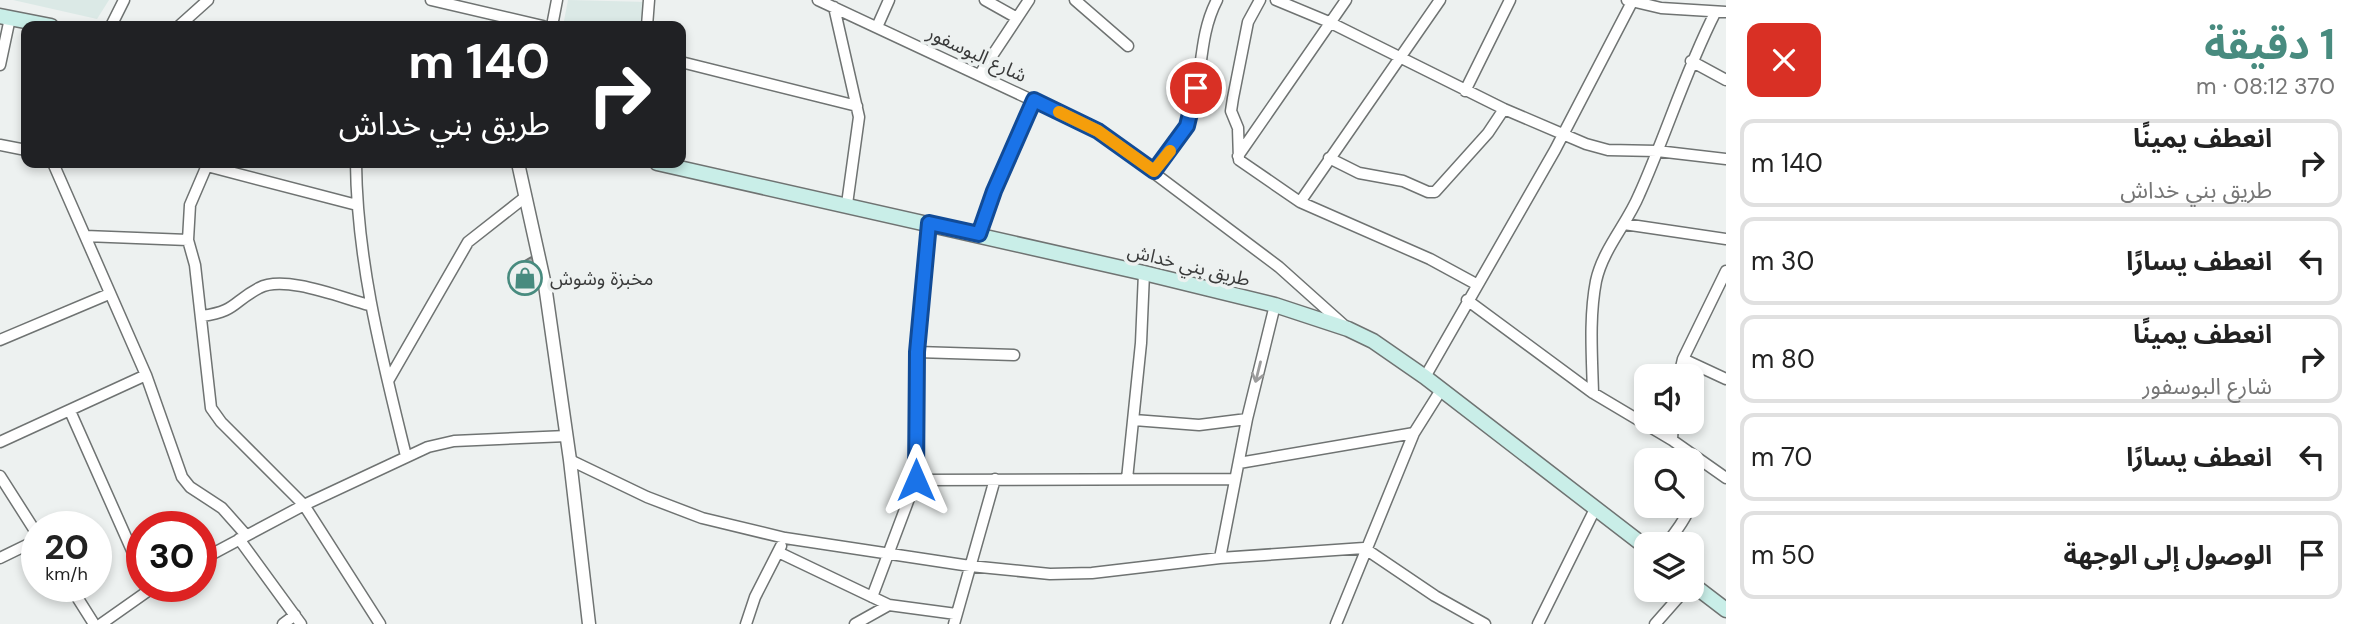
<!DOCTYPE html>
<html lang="ar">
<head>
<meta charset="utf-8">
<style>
  body { margin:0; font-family:"DM Sans","Noto Sans Arabic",sans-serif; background:#f2f2f2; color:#222; direction:rtl; height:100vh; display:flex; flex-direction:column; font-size:26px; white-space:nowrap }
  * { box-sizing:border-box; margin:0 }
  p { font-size:23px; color:#767676 }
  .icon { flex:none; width:38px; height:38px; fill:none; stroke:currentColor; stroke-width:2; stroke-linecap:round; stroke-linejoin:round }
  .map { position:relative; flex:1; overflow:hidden; direction:ltr }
  .panel { display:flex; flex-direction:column; background:#fff; width:630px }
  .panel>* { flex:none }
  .top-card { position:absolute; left:21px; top:21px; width:665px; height:147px; border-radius:14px; box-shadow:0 4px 10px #0003; direction:rtl; background:#202124; color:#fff; overflow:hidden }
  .fabs { position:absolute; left:1634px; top:364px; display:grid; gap:14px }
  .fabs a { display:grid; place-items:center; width:70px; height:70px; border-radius:14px; background:#fff; box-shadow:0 4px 10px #0003; font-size:35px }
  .speed { position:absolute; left:21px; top:511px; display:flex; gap:14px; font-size:35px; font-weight:700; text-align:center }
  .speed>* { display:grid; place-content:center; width:91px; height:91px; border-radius:50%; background:#fff; box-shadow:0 4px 10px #0003; line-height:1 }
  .speed small { font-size:18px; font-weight:400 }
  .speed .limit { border:10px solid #d22; background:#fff; color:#111 }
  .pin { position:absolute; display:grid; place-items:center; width:60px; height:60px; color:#fff; margin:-30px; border:4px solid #fff; border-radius:50%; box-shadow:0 2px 7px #0007 }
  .me { position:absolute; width:77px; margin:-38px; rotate:0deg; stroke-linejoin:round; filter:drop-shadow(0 0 5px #0008) }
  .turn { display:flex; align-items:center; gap:24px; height:147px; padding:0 21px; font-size:32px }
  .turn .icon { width:91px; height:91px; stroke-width:2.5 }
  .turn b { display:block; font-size:49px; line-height:60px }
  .round { display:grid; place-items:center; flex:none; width:74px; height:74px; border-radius:14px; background:#f2f2f2 }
  .overview { display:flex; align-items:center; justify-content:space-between; height:119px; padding:0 21px }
  h1 { font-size:42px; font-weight:700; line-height:52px; color:#488b7f }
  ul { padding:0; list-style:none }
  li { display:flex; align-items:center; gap:21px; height:88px; margin:0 14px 10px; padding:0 7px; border:4px solid #e0e0e0; border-radius:14px }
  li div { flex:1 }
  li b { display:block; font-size:26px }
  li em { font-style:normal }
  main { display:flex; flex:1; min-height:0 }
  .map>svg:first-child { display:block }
</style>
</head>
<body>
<main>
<section class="panel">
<div class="overview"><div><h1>1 دقيقة</h1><p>370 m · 08:12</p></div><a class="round" style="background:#d93025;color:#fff"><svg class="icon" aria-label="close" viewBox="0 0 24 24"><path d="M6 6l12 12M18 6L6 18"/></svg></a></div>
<ul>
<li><svg class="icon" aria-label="right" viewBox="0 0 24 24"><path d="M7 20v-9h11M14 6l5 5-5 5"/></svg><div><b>انعطف يمينًا</b><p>طريق بني خداش</p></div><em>140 m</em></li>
<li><svg class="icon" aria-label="left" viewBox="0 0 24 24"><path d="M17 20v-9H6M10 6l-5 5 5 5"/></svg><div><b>انعطف يسارًا</b></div><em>30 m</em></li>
<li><svg class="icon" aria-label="right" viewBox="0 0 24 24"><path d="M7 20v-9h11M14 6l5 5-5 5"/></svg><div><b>انعطف يمينًا</b><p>شارع البوسفور</p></div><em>80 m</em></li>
<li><svg class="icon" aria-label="left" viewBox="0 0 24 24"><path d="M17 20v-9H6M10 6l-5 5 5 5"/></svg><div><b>انعطف يسارًا</b></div><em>70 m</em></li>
<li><svg class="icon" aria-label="arrive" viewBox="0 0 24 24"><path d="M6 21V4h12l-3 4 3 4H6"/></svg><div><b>الوصول إلى الوجهة</b></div><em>50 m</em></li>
</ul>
</section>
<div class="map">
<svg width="1726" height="624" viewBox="0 0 1726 624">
  <defs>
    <pattern id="building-back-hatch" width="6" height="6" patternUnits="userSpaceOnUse" patternTransform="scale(1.75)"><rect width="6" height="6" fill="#afb3b2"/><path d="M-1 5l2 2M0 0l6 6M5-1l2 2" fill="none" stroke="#8f9392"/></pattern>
  </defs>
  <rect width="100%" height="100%" fill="#edf1f0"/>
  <path fill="#dbe9e6" d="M13,0H109L97,19Z
    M568,0L648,2L646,26H563Z"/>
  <path fill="url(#building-back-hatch)" stroke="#707473" stroke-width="2" d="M535,255L540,266L532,271L538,282L526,293L510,274L516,266Z"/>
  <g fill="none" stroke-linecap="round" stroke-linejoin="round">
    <g stroke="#6f7372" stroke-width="13">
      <path id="minor" d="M431,0L543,26
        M818,0L1098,131L1279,267L1346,327
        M985,0L1017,18
        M1075,0L1128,46
        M1260,0L1248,22L1233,98L1231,111L1238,128L1239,160L1300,202L1430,259L1476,284
        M1276,0L1329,22L1504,109L1586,144L1608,150L1657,151L1726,159
        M1627,0L1661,8L1726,12
        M834,7L859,117L847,204
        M111,26L124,0
        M179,26L208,0
        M552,26L557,0
        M647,26L649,0
        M877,27L889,0
        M1691,61L1726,80
        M681,62L857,106
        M0,65L10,18
        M980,74L1029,0
        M1465,91L1510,0
        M0,145L26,150
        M1238,156L1346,0
        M1329,158L1359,173L1403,181L1428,192H1435L1488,133L1504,109
        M53,163L146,375L182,477L190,487L222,508L246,535
        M208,163L190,205L188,240L195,265L211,408L221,422L304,505L380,624
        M356,163C357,263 382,358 406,456
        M207,166L357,205
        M1154,171C1168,154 1184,137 1191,116C1203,78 1198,36 1217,0
        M1300,202L1440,0
        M1624,224L1726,239
        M979,234L994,191L1034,100
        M85,236L188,240
        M1467,300L1593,393L1672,440L1726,478
        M202,316C237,311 232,302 259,288C284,274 342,298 369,305
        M0,340L109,294
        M917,352L1014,355
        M1683,359L1726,379
        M1679,376L1683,359L1726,271
        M1425,377L1555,150L1632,2
        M388,381L468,242L524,198
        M1593,393C1592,356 1589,317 1596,281C1603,249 1627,224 1639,195C1666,135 1685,72 1715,13
        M70,411L142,573
        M1134,420L1199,425L1247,419
        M1672,440L1673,422
        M0,442L146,375
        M570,460L647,497L702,518L785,538L970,566L1050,574L1092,573L1220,558L1364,548L1435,596L1485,624
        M1239,463L1414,433
        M0,476L37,534
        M1127,479L1141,343L1144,273
        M916,480L1235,479
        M239,539L301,624
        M1666,544C1693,511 1696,500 1694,457
        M778,552L889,605
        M0,558L37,540
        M1220,558L1247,419L1275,305
        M201,560L304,505L428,447L454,441L567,436
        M70,586L94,624
        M872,597L916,480L917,352L929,223
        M101,624L155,586
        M283,624L295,615
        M746,624L755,597L781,546
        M855,624L889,605L956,614
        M954,624L995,479
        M1336,624L1414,433L1441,390
        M1538,624L1595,509
        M1655,624L1685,590"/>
    </g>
    <g stroke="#6f7372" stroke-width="15">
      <path id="tertiary" d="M518,163L545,285L570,460L589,624"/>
    </g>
    <g stroke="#6f7372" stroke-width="17">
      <path id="secondary" d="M0,16L51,26
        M657,163L1144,273L1275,305L1348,329L1373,341L1425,377L1647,548
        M1692,584L1726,610"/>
    </g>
    <use href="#minor" stroke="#fff" stroke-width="10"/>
    <use href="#tertiary" stroke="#fff" stroke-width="12"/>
    <use href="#secondary" stroke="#c9eee8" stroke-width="14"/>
  </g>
  <defs><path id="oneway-shaft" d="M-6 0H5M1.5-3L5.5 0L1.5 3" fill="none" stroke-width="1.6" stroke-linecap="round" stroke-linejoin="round" transform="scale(1.75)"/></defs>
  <use stroke="#9c9c9c" href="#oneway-shaft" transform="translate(1258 372) rotate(104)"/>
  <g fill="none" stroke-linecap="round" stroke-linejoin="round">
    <g stroke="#114b97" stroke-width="18">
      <path id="route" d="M916,480L917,352L929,223L979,234L994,191L1034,100L1098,131L1154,171L1187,126L1196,88"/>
    </g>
    <use href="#route" stroke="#1a73e8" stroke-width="12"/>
    <path stroke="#f59e0b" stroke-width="12" d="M1059,112L1098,131L1154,171L1170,151"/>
  </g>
  <defs>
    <g id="shop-ring" transform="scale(1.75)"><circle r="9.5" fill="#edf1f0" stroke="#488b7f" stroke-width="1.5"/><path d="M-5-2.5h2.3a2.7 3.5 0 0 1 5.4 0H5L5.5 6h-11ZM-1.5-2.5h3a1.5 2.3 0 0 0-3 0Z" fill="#488b7f"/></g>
  </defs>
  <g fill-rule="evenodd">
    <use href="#shop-ring" x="525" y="278"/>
  </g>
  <g text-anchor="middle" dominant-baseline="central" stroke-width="7" stroke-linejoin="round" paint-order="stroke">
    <g font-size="19" fill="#393a3a" stroke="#edf1f0">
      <text transform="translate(977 54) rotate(25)">شارع البوسفور</text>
      <text transform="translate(1189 265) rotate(14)">طريق بني خداش</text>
    </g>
    <g font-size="19" fill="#393a3a" stroke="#edf1f0" text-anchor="start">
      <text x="550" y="278">مخبزة وشوش</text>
    </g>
  </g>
</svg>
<div class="fabs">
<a><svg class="icon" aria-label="sound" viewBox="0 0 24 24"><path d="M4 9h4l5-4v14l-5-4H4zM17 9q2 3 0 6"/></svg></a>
<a><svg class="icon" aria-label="search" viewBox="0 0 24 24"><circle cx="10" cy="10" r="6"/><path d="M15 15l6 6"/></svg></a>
<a><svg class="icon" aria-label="layers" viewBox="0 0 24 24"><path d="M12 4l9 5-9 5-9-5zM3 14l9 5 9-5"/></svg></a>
</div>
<div class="speed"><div>20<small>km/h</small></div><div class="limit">30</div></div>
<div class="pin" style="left:1196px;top:88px;background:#d93025"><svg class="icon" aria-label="arrive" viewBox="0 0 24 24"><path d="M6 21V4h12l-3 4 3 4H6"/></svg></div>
<svg class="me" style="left:916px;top:480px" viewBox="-20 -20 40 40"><path d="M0-17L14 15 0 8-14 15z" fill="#1a73e8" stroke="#fff" stroke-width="4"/></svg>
<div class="top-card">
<div class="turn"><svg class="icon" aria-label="right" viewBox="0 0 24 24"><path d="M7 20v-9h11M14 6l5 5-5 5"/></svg><div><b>140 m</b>طريق بني خداش</div></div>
</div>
</div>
</main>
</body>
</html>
